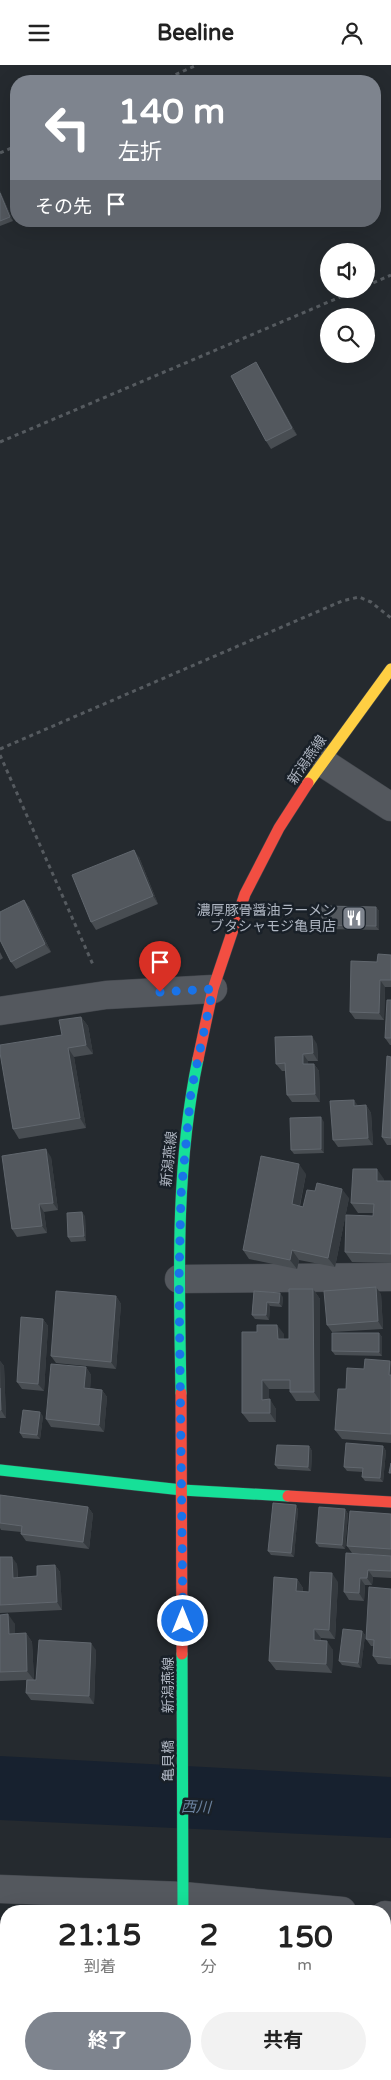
<!DOCTYPE html>
<html lang="ja">
<head>
<meta charset="utf-8">
<style>
  body { margin:0; font-family:"Varela Round","Noto Sans JP",sans-serif; background:#f2f2f2; color:#222; height:100vh; display:flex; flex-direction:column; font-size:19px; white-space:nowrap }
  * { box-sizing:border-box; margin:0 }
  p { font-size:16px; color:#767676 }
  .icon { flex:none; width:28px; height:28px; fill:none; stroke:currentColor; stroke-width:2; stroke-linecap:round; stroke-linejoin:round }
  .map { position:relative; flex:1; overflow:hidden }
  .sheet { position:absolute; left:0px; top:1840px; width:391px; height:175px; display:flex; flex-direction:column; background:#fff; border-radius:20px 20px 0 0; box-shadow:0 5px 20px #0002 }
  .sheet>* { flex:none }
  .banner { position:absolute; left:10px; top:10px; width:371px; height:152px; border-radius:20px; box-shadow:0 5px 20px #0002; background:#7e848e; color:#fff; overflow:hidden }
  .controls { position:absolute; left:320px; top:178px; display:grid; gap:10px }
  .controls a { display:grid; place-items:center; width:55px; height:55px; border-radius:50%; background:#fff; box-shadow:0 5px 20px #0002; font-size:25px }
  .pin { position:absolute; display:grid; place-items:center; width:42px; height:42px; color:#fff; margin:-51px -21px; border-radius:50% 50% 50% 0; rotate:-45deg; box-shadow:0 0 5px #0007 }
  .pin .icon { rotate:45deg }
  .me { position:absolute; width:55px; margin:-28px; rotate:0deg; stroke-linejoin:round; filter:drop-shadow(0 0 4px #0008) }
  .turn { display:flex; align-items:center; gap:18px; height:105px; padding:0 25px; font-size:22px }
  .turn .icon { width:65px; height:65px; stroke-width:2.5 }
  .turn b { display:block; font-size:35px; line-height:42px }
  .then { display:flex; align-items:center; height:48px; padding:0 25px; background:#0003; gap:10px; font-size:19px }
  .eta { display:flex; justify-content:space-evenly; align-items:center; height:85px; text-align:center }
  .eta b { font-size:30px; font-weight:700; line-height:35px }
  .action { display:flex; gap:10px; margin-top:auto; padding:10px 25px }
  .action a { flex:1; height:58px; border-radius:30px; background:#7e848e; color:#fff; font-size:20px; font-weight:700; line-height:58px; text-align:center }
  .action a+a { background:#f2f2f2; color:#222 }
  header { display:flex; justify-content:space-between; align-items:center; height:65px; padding:0 25px; background:#fff; font-size:22px; font-weight:700 }
  .map>svg:first-child { display:block }
</style>
</head>
<body>
<header><svg class="icon" aria-label="menu" viewBox="0 0 24 24"><path d="M4 6h16M4 12h16M4 18h16"/></svg>Beeline<svg class="icon" aria-label="person" viewBox="0 0 24 24"><circle cx="12" cy="8" r="4"/><path d="M4 21q1-7 8-7t8 7"/></svg></header>
<div class="map">
<svg width="391" height="2015" viewBox="0 0 391 2015">
  <rect width="100%" height="100%" fill="#252a2f"/>
  <path fill="#17212f" d="M0,1691L391,1712V1773L0,1755Z"/>
  <g fill="none" stroke-linecap="round" stroke-linejoin="round">
    <g stroke="#42464c" stroke-width="29">
      <path id="street" d="M322,697L391,742
        M0,946L106,930L213,924
        M179,1214L391,1212
        M0,1824L183,1831L342,1846
        M385,1850L391,1851"/>
    </g>
    <g stroke="#42464c" stroke-width="12">
      <path id="fast" d="M181,1328C179,1217 175,1103 198,994
        M0,1405L182,1425L288,1431
        M182,1589L183,1846"/>
    </g>
    <g stroke="#42464c" stroke-width="12">
      <path id="slow" d="M308,718L391,604"/>
    </g>
    <g stroke="#42464c" stroke-width="12">
      <path id="jam" d="M198,994L213,924L245,829L279,763L308,718
        M181,1328L182,1589
        M288,1431L391,1437
        M182,2009V2015"/>
    </g>
    <path stroke="#565b60" stroke-width="3" stroke-dasharray="4 4" stroke-linecap="butt" d="M161,16L197,0
      M0,88L16,81
      M366,221L391,210
      M0,377L359,224
      M0,684L342,536L359,532L371,537L391,553
      M0,690L94,902"/>
    <use href="#street" stroke="#54585e" stroke-width="28"/>
    <use href="#fast" stroke="#16e098" stroke-width="11"/>
    <use href="#slow" stroke="#ffcf43" stroke-width="11"/>
    <use href="#jam" stroke="#f24e42" stroke-width="11"/>
  </g>
  <path fill="#484d52" d="M0,126L13,156L0,161Z
    M261,305L297,370L271,384L266,376Z
    M139,792L158,839L96,865L91,857Z
    M24,835L29,842L51,887L16,904L11,897Z
    M376,842L379,846V865L325,864L322,860Z
    M0,887L3,893L0,895Z
    M391,890V922H385L384,955L355,954L350,947L377,897Z
    M391,935V980H390L385,973Z
    M81,952L88,961L93,989L74,992L86,1063L19,1074L13,1064L62,970Z
    M317,979L318,996H308V999H314L319,1006L320,1037H292L287,1030L286,1006H282L276,999Z
    M391,992V1080H387L382,1072Z
    M366,1040L371,1048L373,1080L338,1082L333,1075Z
    M324,1057V1088L294,1089L291,1085Z
    M51,1092L58,1145L44,1147L47,1168L17,1172L12,1164Z
    M306,1109L300,1141L303,1142L349,1133L335,1202L299,1195L297,1204L249,1194L243,1185Z
    M384,1114V1116H391V1198L352,1197L345,1187L373,1151V1148H358L351,1138Z
    M85,1151L86,1176L71,1177L68,1172Z
    M313,1224L320,1234V1336H296L290,1327V1324H269V1334L276,1344V1357H249L242,1348L257,1267L284,1269V1274H289Z
    M254,1226L283,1232L282,1242L270,1241L269,1255L255,1254L252,1250Z
    M381,1229L383,1264L332,1267L327,1260Z
    M116,1231L121,1239L116,1304L56,1298L51,1291Z
    M43,1254L48,1261L44,1326L22,1324L17,1317Z
    M379,1268L382,1272V1291L335,1290L332,1286Z
    M0,1296L4,1301L6,1353H0Z
    M391,1297V1378L342,1374L335,1365L346,1324L364,1304Z
    M86,1302L91,1310L90,1323L102,1325L107,1332L104,1367L51,1362L46,1354Z
    M43,1351L40,1374L23,1373L20,1368Z
    M309,1381L312,1386L311,1406L278,1404L275,1400Z
    M383,1381L386,1386L383,1417L365,1416L362,1412L363,1407L347,1406L344,1402Z
    M0,1430L88,1442L93,1449L89,1484L26,1476L21,1469V1467L1,1465L0,1463Z
    M296,1440L298,1445L294,1492L271,1490L268,1486Z
    M345,1444L348,1449L345,1484L319,1482L316,1478Z
    M391,1449V1491L352,1488L347,1481Z
    M346,1488L391,1491V1513L373,1512L372,1520H365L364,1536L349,1535L344,1527Z
    M0,1492L17,1499L18,1512L37,1511L55,1500L60,1507L62,1545L0,1548Z
    M297,1514L303,1523V1526L309,1527L338,1517L335,1574L321,1573V1576L333,1585L332,1608L276,1605L269,1596Z
    M391,1524V1600L378,1599L373,1591L374,1581H371L366,1574Z
    M0,1550L15,1559V1569L26,1568L32,1577L34,1615H36L96,1585L94,1639L31,1635L26,1628V1615L0,1616Z
    M362,1566L365,1570L361,1603L342,1600L339,1596Z
    M0,1896H6V1956H0Z
    M385,1936H391V2002H389L385,1997Z"/>
  <path fill="#353a3f" d="M0,126L13,156L10,152L0,128Z
    M256,297L261,305L297,370L292,363Z
    M134,785L139,792L158,839L153,831Z
    M24,835L29,842L51,887L45,879Z
    M376,842L379,846V865L376,861Z
    M380,915L385,922L384,955L379,948Z
    M81,952L88,961L93,989L86,980Z
    M312,971L317,979L318,996L313,988Z
    M68,983L74,992L86,1063L80,1053Z
    M303,989L308,996L309,1006L303,999Z
    M314,999L319,1006L320,1037L315,1029Z
    M354,1035L359,1042L354,1041Z
    M366,1040L371,1048L373,1080L368,1073Z
    M321,1052L324,1057V1088L321,1084Z
    M46,1084L51,1092L58,1145L53,1138Z
    M299,1099L306,1109L298,1148L292,1139Z
    M377,1104L384,1114L383,1125L377,1116Z
    M342,1124L349,1133L335,1202L328,1193Z
    M39,1139L44,1147L47,1168L42,1161Z
    M82,1147L85,1151L86,1176L84,1171Z
    M292,1185L299,1195L297,1204L290,1195Z
    M376,1222L381,1229L383,1264L378,1256Z
    M313,1224L320,1234V1336L314,1327Z
    M280,1228L283,1232L282,1242L279,1238Z
    M116,1231L121,1239L116,1304L111,1297Z
    M267,1237L270,1241L269,1255L266,1250Z
    M43,1254L48,1261L44,1326L38,1319Z
    M277,1260L284,1269V1283L278,1274Z
    M379,1268L382,1272V1291L379,1287Z
    M0,1296L4,1301L6,1353L1,1345Z
    M390,1296L391,1297V1312L389,1310Z
    M86,1302L91,1310L90,1330L84,1323Z
    M262,1315L269,1324V1344L262,1335Z
    M102,1325L107,1332L104,1367L99,1360Z
    M270,1334L276,1344V1357L270,1348Z
    M40,1347L43,1351L40,1374L37,1370Z
    M309,1381L312,1386L311,1406L308,1402Z
    M383,1381L386,1386L383,1417L380,1413Z
    M296,1440L298,1445L294,1492L291,1488Z
    M88,1442L93,1449L89,1484L83,1477Z
    M345,1444L348,1449L345,1484L342,1480Z
    M12,1492L17,1499L18,1520L13,1513Z
    M55,1500L60,1507L62,1545L57,1537Z
    M368,1505L373,1512L372,1520L367,1513Z
    M332,1508L338,1517L335,1574L329,1565Z
    M360,1513L365,1520L364,1536L359,1528Z
    M297,1514L303,1523L302,1535L296,1526Z
    M8,1549L15,1559V1578L9,1569Z
    M314,1564L321,1573L320,1585L314,1575Z
    M362,1566L365,1570L361,1603L358,1598Z
    M26,1568L32,1577L34,1615L27,1606Z
    M327,1576L333,1585L332,1608L326,1599Z
    M91,1578L96,1585L94,1639L89,1631Z
    M290,2009H297L296,2015H289Z"/>
  <path fill="#53585e" stroke="#61676e" d="M0,128L10,152L0,156Z
    M256,297L292,363L266,376L231,311Z
    M134,785L153,831L91,857L72,810Z
    M24,835L45,879L11,897L0,875V847Z
    M322,841L376,842V861L322,860Z
    M378,889L391,890V915H380L379,948L350,947L351,896L377,897Z
    M387,935H391V973H385Z
    M81,952L86,980L68,983L80,1053L13,1064L0,988V980L62,970L59,955Z
    M312,971L313,988L303,989V999H314L315,1029L287,1030L285,998L276,999L275,972Z
    M387,991L391,992V1073L382,1072Z
    M354,1035V1041L366,1040L368,1073L333,1075L330,1036Z
    M321,1052V1084L291,1085L290,1053Z
    M46,1084L53,1138L39,1139L42,1161L12,1164L2,1091Z
    M261,1091L299,1099L292,1139L303,1142L307,1125L315,1126L317,1118L342,1124L328,1193L292,1185L290,1195L243,1185Z
    M353,1104H377V1116H391V1189L345,1187L346,1150L373,1151L374,1139L351,1138Z
    M82,1147L84,1171L68,1172L67,1148Z
    M376,1222L378,1256L327,1260L324,1226Z
    M289,1224H313L314,1327H290V1315H262V1335L270,1334V1348H242V1267H257V1260H277L278,1274H289Z
    M56,1226L116,1231L111,1297L51,1291Z
    M254,1226L280,1228L279,1238L267,1237L266,1250H252Z
    M21,1252L43,1254L38,1319L17,1317Z
    M332,1268H379V1287L332,1286Z
    M365,1294L390,1296L389,1310H391V1369L335,1365L338,1324H346L347,1303L364,1304Z
    M51,1299L86,1302L84,1323L102,1325L99,1360L46,1354Z
    M0,1323L1,1345H0Z
    M23,1345L40,1347L37,1370L20,1368Z
    M346,1378L383,1381L380,1413L362,1412L363,1403L344,1402Z
    M277,1380L309,1381L308,1402L275,1400Z
    M391,1398V1408H389Z
    M0,1430L88,1442L83,1477L21,1469L22,1461L0,1458Z
    M273,1438L296,1440L291,1488L268,1486Z
    M319,1442L345,1444L342,1480L316,1478Z
    M350,1446L391,1449V1484L347,1481Z
    M346,1488L391,1491V1506L368,1505L367,1513H360L359,1528L344,1527Z
    M0,1492H12L13,1513L37,1511V1501L55,1500L57,1537L0,1540Z
    M310,1507L332,1508L329,1565L314,1564V1575L327,1576L326,1599L269,1596L274,1512L297,1514L296,1526L309,1527Z
    M369,1522L391,1524V1593L373,1591L374,1575L366,1574Z
    M8,1549L9,1569L26,1568L27,1606L0,1607V1550Z
    M343,1564L362,1566L358,1598L339,1596Z
    M39,1575L91,1578L89,1631L26,1628L27,1615H36Z
    M0,1896H6V1948L0,1949Z
    M385,1936H391V1995H385Z
    M262,2009H290L289,2015H260Z"/>
  <g fill="none" stroke-linecap="round" stroke-linejoin="round">
    <path stroke="#1a73e8" stroke-width="9" stroke-dasharray="0 16.2" d="M160,927L213,924L191,1027L181,1130L179,1214L183,1556"/>
  </g>
  <defs>
    <g id="restaurant-square" transform="scale(1.25)"><rect x="-9" y="-9" width="18" height="18" rx="4" fill="#7e848e" stroke="#192028"/><path d="M-5-6h1v4h1v-4h1v4h1v-4h1v5L-1.5 .5V6h-2V.5L-5-1ZM5-6V6H3V1.5H1.5Q1.5-4 5-6Z" fill="#fff"/></g>
  </defs>
  <g fill-rule="evenodd">
    <use href="#restaurant-square" x="354" y="853"/>
  </g>
  <g text-anchor="middle" dominant-baseline="central" stroke-width="5" stroke-linejoin="round" paint-order="stroke">
    <g font-size="14" fill="#aeb5c1" stroke="#192028">
      <text transform="translate(307 695) rotate(-55)">新潟燕線</text>
      <text transform="translate(169 1094) rotate(-84)">新潟燕線</text>
      <text transform="translate(168 1620) rotate(-90)">新潟燕線</text>
      <text transform="translate(168 1696) rotate(-90)">亀貝橋</text>
    </g>
    <g font-size="14" fill="#aeb5c1" stroke="#192028" text-anchor="end">
      <text x="336" y="845">濃厚豚骨醤油ラーメン<tspan x="336" dy="16">ブタシャモジ亀貝店</tspan></text>
    </g>
    <g font-size="15" font-style="italic" fill="#6a809d" stroke="#192028">
      <text transform="translate(196 1742) rotate(2)">西川</text>
    </g>
  </g>
</svg>
<div class="controls">
<a><svg class="icon" aria-label="sound" viewBox="0 0 24 24"><path d="M4 9h4l5-4v14l-5-4H4zM17 9q2 3 0 6"/></svg></a>
<a><svg class="icon" aria-label="search" viewBox="0 0 24 24"><circle cx="10" cy="10" r="6"/><path d="M15 15l6 6"/></svg></a>
</div>
<div class="pin" style="left:160px;top:927px;background:#d93025"><svg class="icon" aria-label="arrive" viewBox="0 0 24 24"><path d="M6 21V4h12l-3 4 3 4H6"/></svg></div>
<svg class="me" style="left:183px;top:1556px" viewBox="-20 -20 40 40"><circle r="17" fill="#1a73e8" stroke="#fff" stroke-width="3"/><path d="M0-11L8 9 0 5-8 9z" fill="#fff"/></svg>
<div class="banner">
<div class="turn"><svg class="icon" aria-label="left" viewBox="0 0 24 24"><path d="M17 20v-9H6M10 6l-5 5 5 5"/></svg><div><b>140 m</b>左折</div></div>
<div class="then">その先<svg class="icon" aria-label="arrive" viewBox="0 0 24 24"><path d="M6 21V4h12l-3 4 3 4H6"/></svg></div>
</div>
<section class="sheet">
<div class="eta">
<div><b>21:15</b><p>到着</p></div>
<div><b>2</b><p>分</p></div>
<div><b>150</b><p>m</p></div>
</div>
<div class="action"><a>終了</a><a>共有</a></div>
</section>
</div>
</body>
</html>
